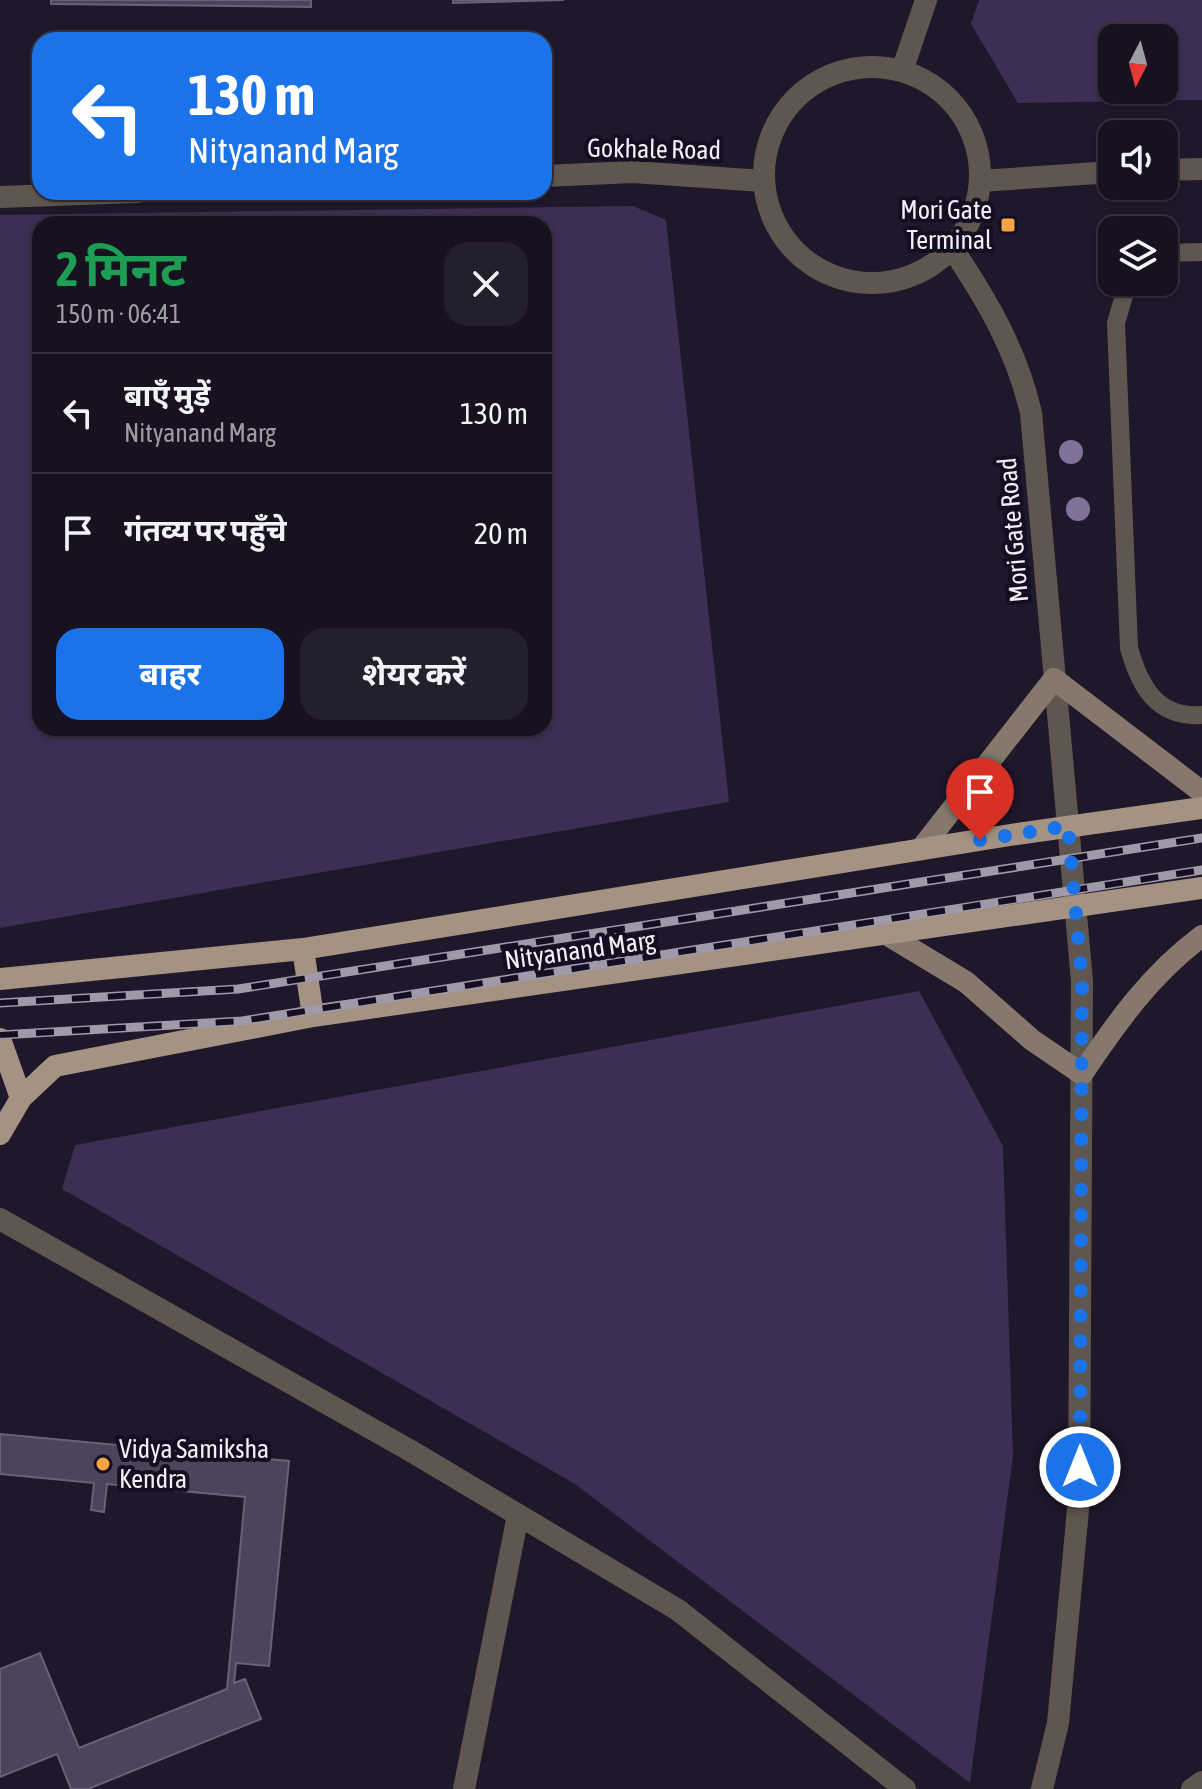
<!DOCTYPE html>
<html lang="hi">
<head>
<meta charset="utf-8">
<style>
  body { margin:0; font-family:"Asap Condensed","Noto Sans Devanagari",sans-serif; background:#241f2d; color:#f1f3f6; height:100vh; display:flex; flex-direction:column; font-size:30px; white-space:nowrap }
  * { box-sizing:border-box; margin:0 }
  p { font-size:26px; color:#9e9da5 }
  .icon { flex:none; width:44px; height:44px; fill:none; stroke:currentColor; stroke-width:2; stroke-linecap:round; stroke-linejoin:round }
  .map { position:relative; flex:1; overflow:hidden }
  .panel { position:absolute; left:32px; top:216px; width:520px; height:520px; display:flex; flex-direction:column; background:#171120; border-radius:24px; box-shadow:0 2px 6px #0004,0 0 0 2px #36313e }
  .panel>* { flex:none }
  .hud { position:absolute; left:32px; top:32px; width:520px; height:168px; border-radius:24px; box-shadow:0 2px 6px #0004,0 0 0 2px #36313e; background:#1a73e8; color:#fff; overflow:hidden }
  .needle { width:52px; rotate:186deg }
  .controls { position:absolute; left:1098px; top:24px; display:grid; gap:16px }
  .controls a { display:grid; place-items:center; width:80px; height:80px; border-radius:16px; background:#171120; box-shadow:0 2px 6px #0004,0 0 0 2px #36313e; font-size:40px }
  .pin { position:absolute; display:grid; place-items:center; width:68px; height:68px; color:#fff; margin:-82px -34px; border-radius:50% 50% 50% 0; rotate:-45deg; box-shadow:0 0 8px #0007 }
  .pin .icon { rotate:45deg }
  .me { position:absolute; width:88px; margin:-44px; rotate:0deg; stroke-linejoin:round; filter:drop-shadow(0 0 6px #0008) }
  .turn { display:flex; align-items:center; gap:28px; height:168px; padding:0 24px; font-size:36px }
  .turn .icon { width:104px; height:104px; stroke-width:2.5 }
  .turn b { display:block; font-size:56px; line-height:68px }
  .round { display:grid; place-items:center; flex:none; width:84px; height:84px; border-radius:24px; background:#241f2d }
  .overview { display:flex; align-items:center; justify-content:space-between; height:136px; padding:0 24px }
  h1 { font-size:48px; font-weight:700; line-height:60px; color:#1e9e55 }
  .primary-button { display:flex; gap:16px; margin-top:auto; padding:16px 24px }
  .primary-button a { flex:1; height:92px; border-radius:24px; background:#1a73e8; color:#fff; font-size:32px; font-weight:700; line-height:92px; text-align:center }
  .primary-button a+a { background:#241f2d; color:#f1f3f6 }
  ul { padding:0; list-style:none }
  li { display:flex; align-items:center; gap:24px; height:120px; padding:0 24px; border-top:2px solid #36313e }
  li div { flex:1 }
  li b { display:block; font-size:30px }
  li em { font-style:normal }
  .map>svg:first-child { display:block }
</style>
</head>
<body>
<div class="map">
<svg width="1202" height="1789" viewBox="0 0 1202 1789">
  <rect width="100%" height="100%" fill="#1f172a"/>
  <path fill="#3d2e54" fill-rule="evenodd" d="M979,0H1202V100L1018,103L971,24ZM1112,38H1164V90H1112Z
    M633,206L666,220L729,802L0,928V215ZM40,224H544V728H40Z
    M919,991L1003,1146L1013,1456L970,1783L575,1484L62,1189L75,1145Z"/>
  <path fill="#4c445a" stroke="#6a6178" stroke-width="2" d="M51,0H311V7L51,4Z
    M453,0H564L453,3Z
    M0,1434L289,1461L269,1666L236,1663L234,1683L245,1679L261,1719L88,1789H71L57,1754L0,1777V1669L40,1653L79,1748L227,1689L245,1497L107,1484L104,1512L91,1510L94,1483L0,1474Z"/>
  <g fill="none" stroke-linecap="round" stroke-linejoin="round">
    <path stroke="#5f574f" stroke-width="18" d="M1164,253L1202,252
      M1128,282L1116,323L1129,648C1140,687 1157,718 1202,715"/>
    <path stroke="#5f574f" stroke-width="22" d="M1164,170L1202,169
      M544,176L633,172L763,181
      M980,181L1112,172
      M0,197L137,192
      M464,1789L518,1515
      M1192,1789L1202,1782"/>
    <path stroke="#5f574f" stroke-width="22" d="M764 175a108 108 0 1 1 216 0a108 108 0 1 1-216 0Z
      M902,71L926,0
      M952,248C987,300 1017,351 1031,413L1082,981L1079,1499L1058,1723L1042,1789
      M0,1219L411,1451L678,1610L905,1789"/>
    <path stroke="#86786c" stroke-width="22" d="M921,849L1054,679L1202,792
      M888,935L966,982L1032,1040L1082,1074C1117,1022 1151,974 1202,936"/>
    <path stroke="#a49282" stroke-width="22" d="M303,949L313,1016
      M0,979L303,949L1010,835L1202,808
      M0,1039L21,1098
      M0,1134L21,1098L55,1066L313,1016L1202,888"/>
    <g stroke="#9f99a9" stroke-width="9">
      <path id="rail" d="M0,1003L238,989L1202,838
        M0,1035L242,1021L1202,870"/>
    </g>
    <use href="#rail" stroke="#150e20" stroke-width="6" stroke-dasharray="18" stroke-linecap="butt"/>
  </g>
  <g fill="#817299">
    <circle cx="1071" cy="452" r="12"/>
    <circle cx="1078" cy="509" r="12"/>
  </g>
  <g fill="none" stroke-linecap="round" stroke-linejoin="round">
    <path stroke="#1a73e8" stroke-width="14" stroke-dasharray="0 25.2" d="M980,840L1068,826L1082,981L1080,1467"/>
  </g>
  <g fill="#f5a345" stroke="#150e20" stroke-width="3">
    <rect x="1000" y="217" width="16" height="16" rx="4"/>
    <circle cx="103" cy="1464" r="8"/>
  </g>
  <g text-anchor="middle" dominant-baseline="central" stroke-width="8" stroke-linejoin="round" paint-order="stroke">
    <g font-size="26" fill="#f3eefc" stroke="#150e20">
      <text transform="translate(654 149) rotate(1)">Gokhale Road</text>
      <text transform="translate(1013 530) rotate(-95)">Mori Gate Road</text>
      <text transform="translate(580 950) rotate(-8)">Nityanand Marg</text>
    </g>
    <g font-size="26" fill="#f3eefc" stroke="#150e20" text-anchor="end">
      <text x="992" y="210">Mori Gate<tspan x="992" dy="30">Terminal</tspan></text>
      <text x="119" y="1449" text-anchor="start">Vidya Samiksha<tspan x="119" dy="30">Kendra</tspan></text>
    </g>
  </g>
</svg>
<div class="controls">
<a><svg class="needle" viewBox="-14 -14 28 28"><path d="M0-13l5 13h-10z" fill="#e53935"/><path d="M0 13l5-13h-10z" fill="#9e9da5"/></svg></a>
<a><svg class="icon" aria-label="sound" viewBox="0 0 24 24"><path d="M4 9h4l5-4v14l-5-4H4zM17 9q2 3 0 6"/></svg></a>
<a><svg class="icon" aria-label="layers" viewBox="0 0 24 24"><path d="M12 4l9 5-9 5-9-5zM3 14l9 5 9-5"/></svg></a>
</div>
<div class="pin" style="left:980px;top:840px;background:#d93025"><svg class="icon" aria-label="arrive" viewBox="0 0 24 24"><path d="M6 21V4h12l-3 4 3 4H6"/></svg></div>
<svg class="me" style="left:1080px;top:1467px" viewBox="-20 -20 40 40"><circle r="17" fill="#1a73e8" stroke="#fff" stroke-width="3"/><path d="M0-11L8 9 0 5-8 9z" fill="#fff"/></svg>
<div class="hud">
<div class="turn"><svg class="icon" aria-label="left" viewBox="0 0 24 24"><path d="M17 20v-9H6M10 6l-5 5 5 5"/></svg><div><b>130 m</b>Nityanand Marg</div></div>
</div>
<section class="panel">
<div class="overview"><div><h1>2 मिनट</h1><p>150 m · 06:41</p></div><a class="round"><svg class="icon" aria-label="close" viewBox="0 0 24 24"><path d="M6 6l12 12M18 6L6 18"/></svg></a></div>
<ul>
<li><svg class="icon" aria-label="left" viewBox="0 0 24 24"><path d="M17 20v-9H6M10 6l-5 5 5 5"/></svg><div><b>बाएँ मुड़ें</b><p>Nityanand Marg</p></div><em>130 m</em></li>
<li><svg class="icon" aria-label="arrive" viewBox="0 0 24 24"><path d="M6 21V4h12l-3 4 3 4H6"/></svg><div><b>गंतव्य पर पहुँचे</b></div><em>20 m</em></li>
</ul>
<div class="primary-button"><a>बाहर</a><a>शेयर करें</a></div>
</section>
</div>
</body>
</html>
